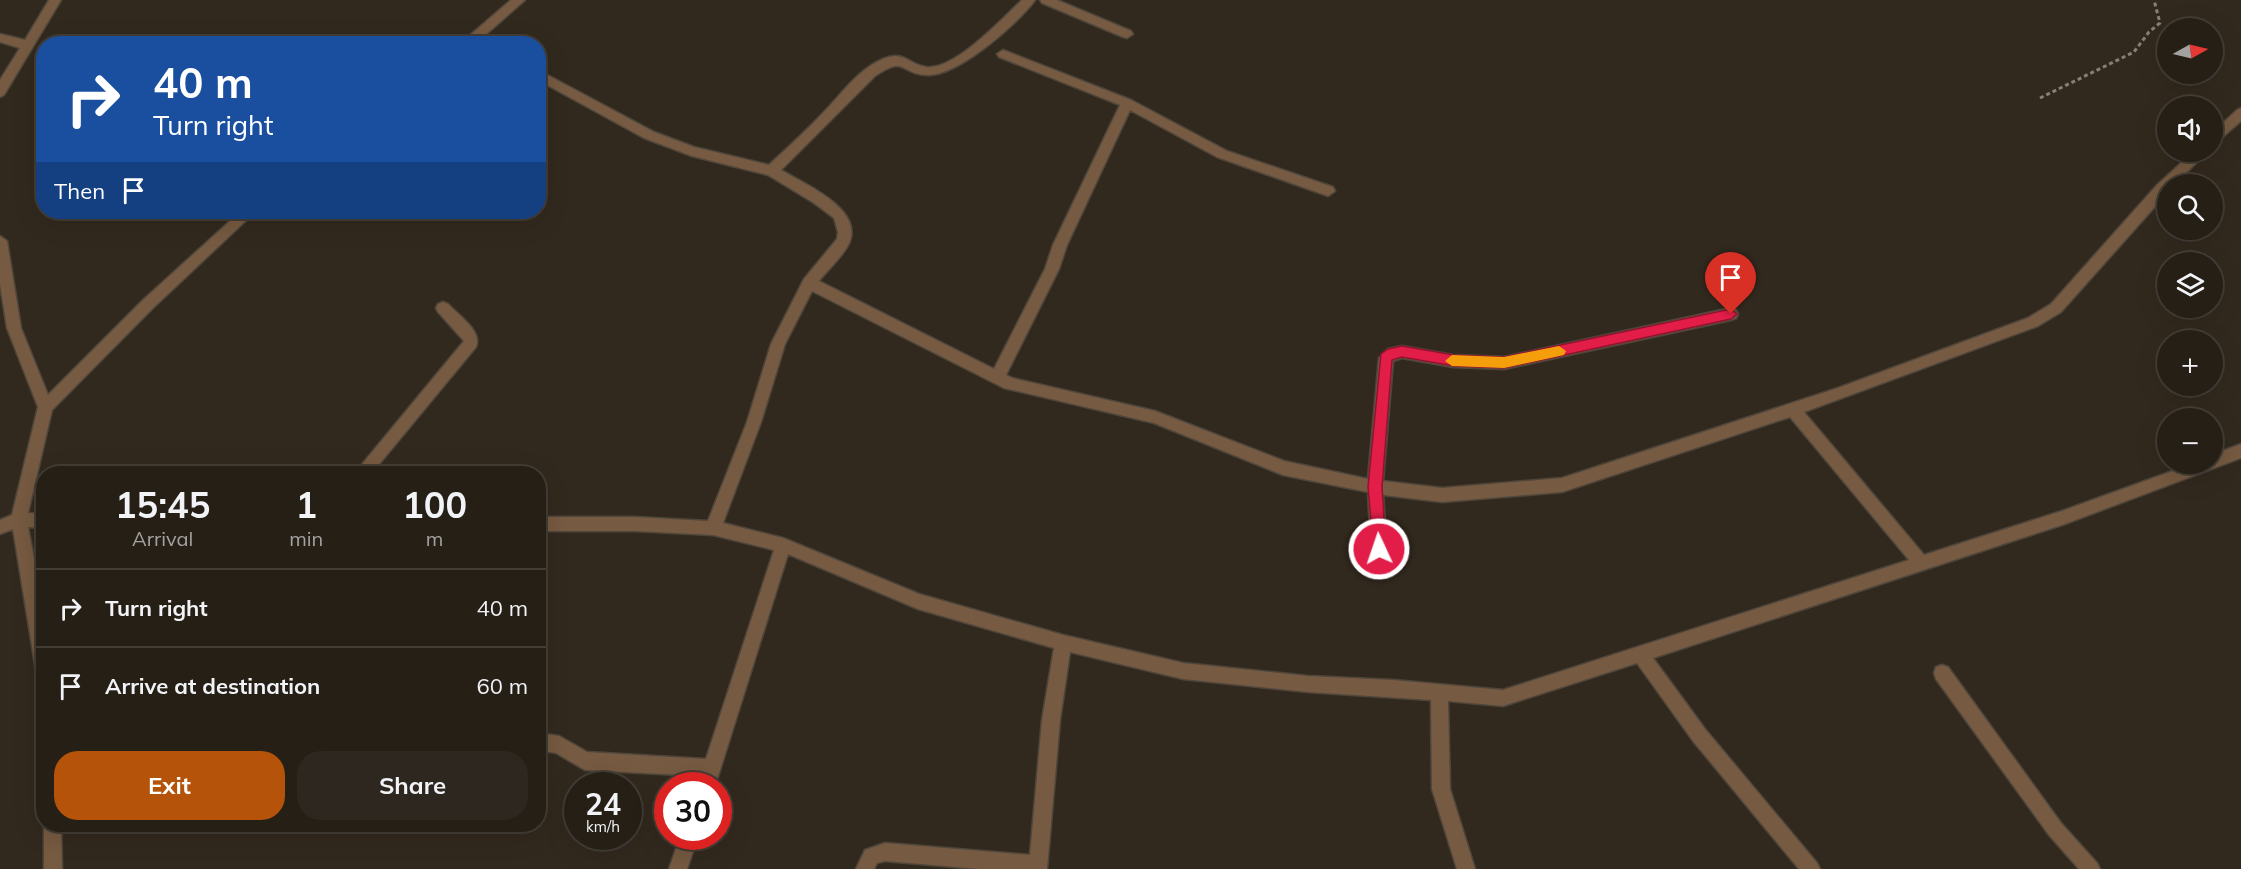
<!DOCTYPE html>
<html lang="en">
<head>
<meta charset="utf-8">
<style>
  body { margin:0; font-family:Mulish,sans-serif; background:#2e271f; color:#f1f3f6; height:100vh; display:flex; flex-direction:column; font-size:22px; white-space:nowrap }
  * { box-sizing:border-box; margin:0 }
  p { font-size:20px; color:#a4a2a1 }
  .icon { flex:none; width:33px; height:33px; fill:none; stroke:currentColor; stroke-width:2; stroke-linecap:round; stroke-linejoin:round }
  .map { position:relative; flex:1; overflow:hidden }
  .drawer { position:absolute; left:36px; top:466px; width:510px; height:366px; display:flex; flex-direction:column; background:#261f16; border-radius:24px; box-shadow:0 6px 24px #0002,0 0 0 2px #423d35 }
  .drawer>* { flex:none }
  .hud { position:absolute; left:36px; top:36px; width:510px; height:183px; border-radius:24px; box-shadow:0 6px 24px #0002,0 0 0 2px #423d35; background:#1a4fa0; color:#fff; overflow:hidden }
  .needle { width:39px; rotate:82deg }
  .controls { position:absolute; left:2157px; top:18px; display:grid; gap:12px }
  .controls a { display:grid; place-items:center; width:66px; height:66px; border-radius:50%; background:#261f16; box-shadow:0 6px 24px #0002,0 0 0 2px #423d35; font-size:30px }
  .speed { position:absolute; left:564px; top:772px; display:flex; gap:12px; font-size:30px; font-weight:700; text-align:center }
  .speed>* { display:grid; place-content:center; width:78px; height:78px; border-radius:50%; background:#261f16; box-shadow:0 6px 24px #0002,0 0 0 2px #423d35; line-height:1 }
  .speed small { font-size:15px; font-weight:400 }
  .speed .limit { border:9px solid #d22; background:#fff; color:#111 }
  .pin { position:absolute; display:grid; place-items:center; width:51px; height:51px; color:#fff; margin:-62px -26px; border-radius:50% 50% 50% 0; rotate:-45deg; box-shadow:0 0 6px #0007 }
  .pin .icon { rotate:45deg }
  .me { position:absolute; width:66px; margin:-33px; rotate:357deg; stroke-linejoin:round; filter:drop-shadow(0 0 4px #0008) }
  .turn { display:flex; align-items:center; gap:21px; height:126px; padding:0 18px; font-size:27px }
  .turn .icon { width:78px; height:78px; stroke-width:2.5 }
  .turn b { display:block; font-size:42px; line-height:51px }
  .then { display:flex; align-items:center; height:57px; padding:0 18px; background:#0003; gap:12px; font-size:22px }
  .eta { display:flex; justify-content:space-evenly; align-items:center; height:102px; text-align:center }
  .eta b { font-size:36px; font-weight:700; line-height:42px }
  .action { display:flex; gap:12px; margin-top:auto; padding:12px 18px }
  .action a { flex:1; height:69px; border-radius:24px; background:#b45309; color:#fff; font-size:24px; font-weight:700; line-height:69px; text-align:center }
  .action a+a { background:#2e271f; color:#f1f3f6 }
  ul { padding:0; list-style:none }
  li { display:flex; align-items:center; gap:18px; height:78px; padding:0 18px; border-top:2px solid #423d35 }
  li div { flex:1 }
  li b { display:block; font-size:22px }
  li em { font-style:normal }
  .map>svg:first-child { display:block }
</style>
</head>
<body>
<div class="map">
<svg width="2241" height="869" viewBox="0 0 2241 869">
  <rect width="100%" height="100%" fill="#32291e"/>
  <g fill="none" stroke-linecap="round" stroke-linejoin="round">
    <g stroke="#4e453b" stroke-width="3">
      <path id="minor" d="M49,0H61L4,95L0,97V80L20,48L0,42V34L25,40Z
        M511,0H525L475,44H460Z
        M1022,0H1035C1018,24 956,78 926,75C899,73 906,55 875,76L781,170C803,183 862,208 850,241C845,255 828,269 819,281L994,369L1045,269L1053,245L1120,105L999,57L997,54L1003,50L1131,100L1227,151L1333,187L1335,191L1328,196L1217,157L1130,110L1067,245L1059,269L1006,375L1012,378L1155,411L1284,461L1368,479L1379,358L1388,349L1402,346L1453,355L1504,357L1731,308L1736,310L1738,314L1736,318L1731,320L1504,369L1453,367L1402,358L1393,361L1383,481L1442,488L1562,478L1838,388L2028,318L2051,304L2157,185L2193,152H2207L2175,184H2168V192L2061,312L2038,326L1804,412L1924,555L2062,511L2192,464H2212V455L2241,444V458L2062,525L1653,658L1705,729L1817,863L1820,869H1799L1693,741L1637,663L1503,706L1448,701L1450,789L1475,869H1457L1432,789L1431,700L1308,692L1183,679L1070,652L1060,720L1047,869H979L885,861L877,863L874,869H856L865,850L885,843L1030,855L1042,720L1054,648L918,609L788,554L715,786H697L700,776L585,770L556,753L538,750V733L559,736L587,752L706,759L774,550L713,535L635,531H538V517H635L708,521L747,422L771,344L804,279L837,239L838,232L834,218L814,203L768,175L692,156L644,138L538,80V70L654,132L694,147L769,165C787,148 805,132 822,114C841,95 857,70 883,59C904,50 908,64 926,67C954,71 1002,19 1022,0ZM812,291L1004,388L1154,423L1283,475L1368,492L1371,549L1373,554L1379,556L1385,554L1387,549L1383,495L1442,502L1562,492L1790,417L1909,560L1503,690L1393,680L1308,676L1183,663L1063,635L919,594L783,538L723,523L761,422L785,344Z
        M1040,0H1057L1131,31L1133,34L1127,38L1123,37L1042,3Z
        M2241,108V121L2212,146V133L2237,110Z
        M240,212H255L153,308L52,410L28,513L44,514V528L28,527L44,611V685L38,683L13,529L0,534V520L12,515L38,407L7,328L0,284V236L7,241L21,328L48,395L143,300Z
        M443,302L448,304C458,315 483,331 476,347L371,474H354L464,341L438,312L436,308L438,304Z
        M1942,665L1948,667L2061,823L2097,863L2100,869H2079L2049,835L1936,679L1934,673L1936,667Z
        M44,824L61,825L62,869H44Z
        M680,837H698L687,869H669Z"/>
    </g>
    <path stroke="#888077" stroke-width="3" stroke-dasharray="4 3" stroke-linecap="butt" d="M2040,98L2134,52L2149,32L2160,23L2154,0"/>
    <use href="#minor" fill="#765a41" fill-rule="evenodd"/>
  </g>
  <path fill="#e11d48" stroke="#92132f" stroke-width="1.5" d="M1731,309L1737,314L1731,319L1504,368L1454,366L1402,357L1392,360L1382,487L1386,549L1384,554L1379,556L1374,554L1368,487L1381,354L1388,349L1402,346L1454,355L1504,357Z"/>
  <path fill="#f59e0b" d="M1559,346L1566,351L1564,355L1504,368L1452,366L1445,361L1452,355L1504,357Z"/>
</svg>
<div class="controls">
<a><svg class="needle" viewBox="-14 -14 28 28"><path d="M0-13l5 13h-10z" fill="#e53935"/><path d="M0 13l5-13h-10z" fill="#a4a2a1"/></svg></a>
<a><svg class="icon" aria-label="sound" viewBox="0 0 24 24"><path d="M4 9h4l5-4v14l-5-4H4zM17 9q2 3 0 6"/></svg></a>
<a><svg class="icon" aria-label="search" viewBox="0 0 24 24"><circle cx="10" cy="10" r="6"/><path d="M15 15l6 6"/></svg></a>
<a><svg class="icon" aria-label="layers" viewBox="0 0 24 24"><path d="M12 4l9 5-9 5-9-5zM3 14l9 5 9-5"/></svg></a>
<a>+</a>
<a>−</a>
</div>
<div class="speed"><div>24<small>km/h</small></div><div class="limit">30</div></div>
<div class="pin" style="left:1731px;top:314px;background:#d93025"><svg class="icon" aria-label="arrive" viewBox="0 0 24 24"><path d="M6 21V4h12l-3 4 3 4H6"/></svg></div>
<svg class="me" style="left:1379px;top:549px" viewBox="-20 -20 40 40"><circle r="17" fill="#e11d48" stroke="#fff" stroke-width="3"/><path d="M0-11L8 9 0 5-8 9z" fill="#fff"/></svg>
<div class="hud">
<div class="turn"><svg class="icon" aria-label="right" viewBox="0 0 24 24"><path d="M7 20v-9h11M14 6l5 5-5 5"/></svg><div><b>40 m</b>Turn right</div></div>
<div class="then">Then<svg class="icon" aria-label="arrive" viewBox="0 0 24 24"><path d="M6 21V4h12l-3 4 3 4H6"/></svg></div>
</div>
<section class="drawer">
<div class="eta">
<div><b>15:45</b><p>Arrival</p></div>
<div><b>1</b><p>min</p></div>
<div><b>100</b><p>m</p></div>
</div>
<ul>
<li><svg class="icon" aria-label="right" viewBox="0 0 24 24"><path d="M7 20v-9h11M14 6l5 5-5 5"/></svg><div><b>Turn right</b></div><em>40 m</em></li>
<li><svg class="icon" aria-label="arrive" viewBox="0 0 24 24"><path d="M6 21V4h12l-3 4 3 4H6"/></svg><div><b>Arrive at destination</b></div><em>60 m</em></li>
</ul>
<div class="action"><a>Exit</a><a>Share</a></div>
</section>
</div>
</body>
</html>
